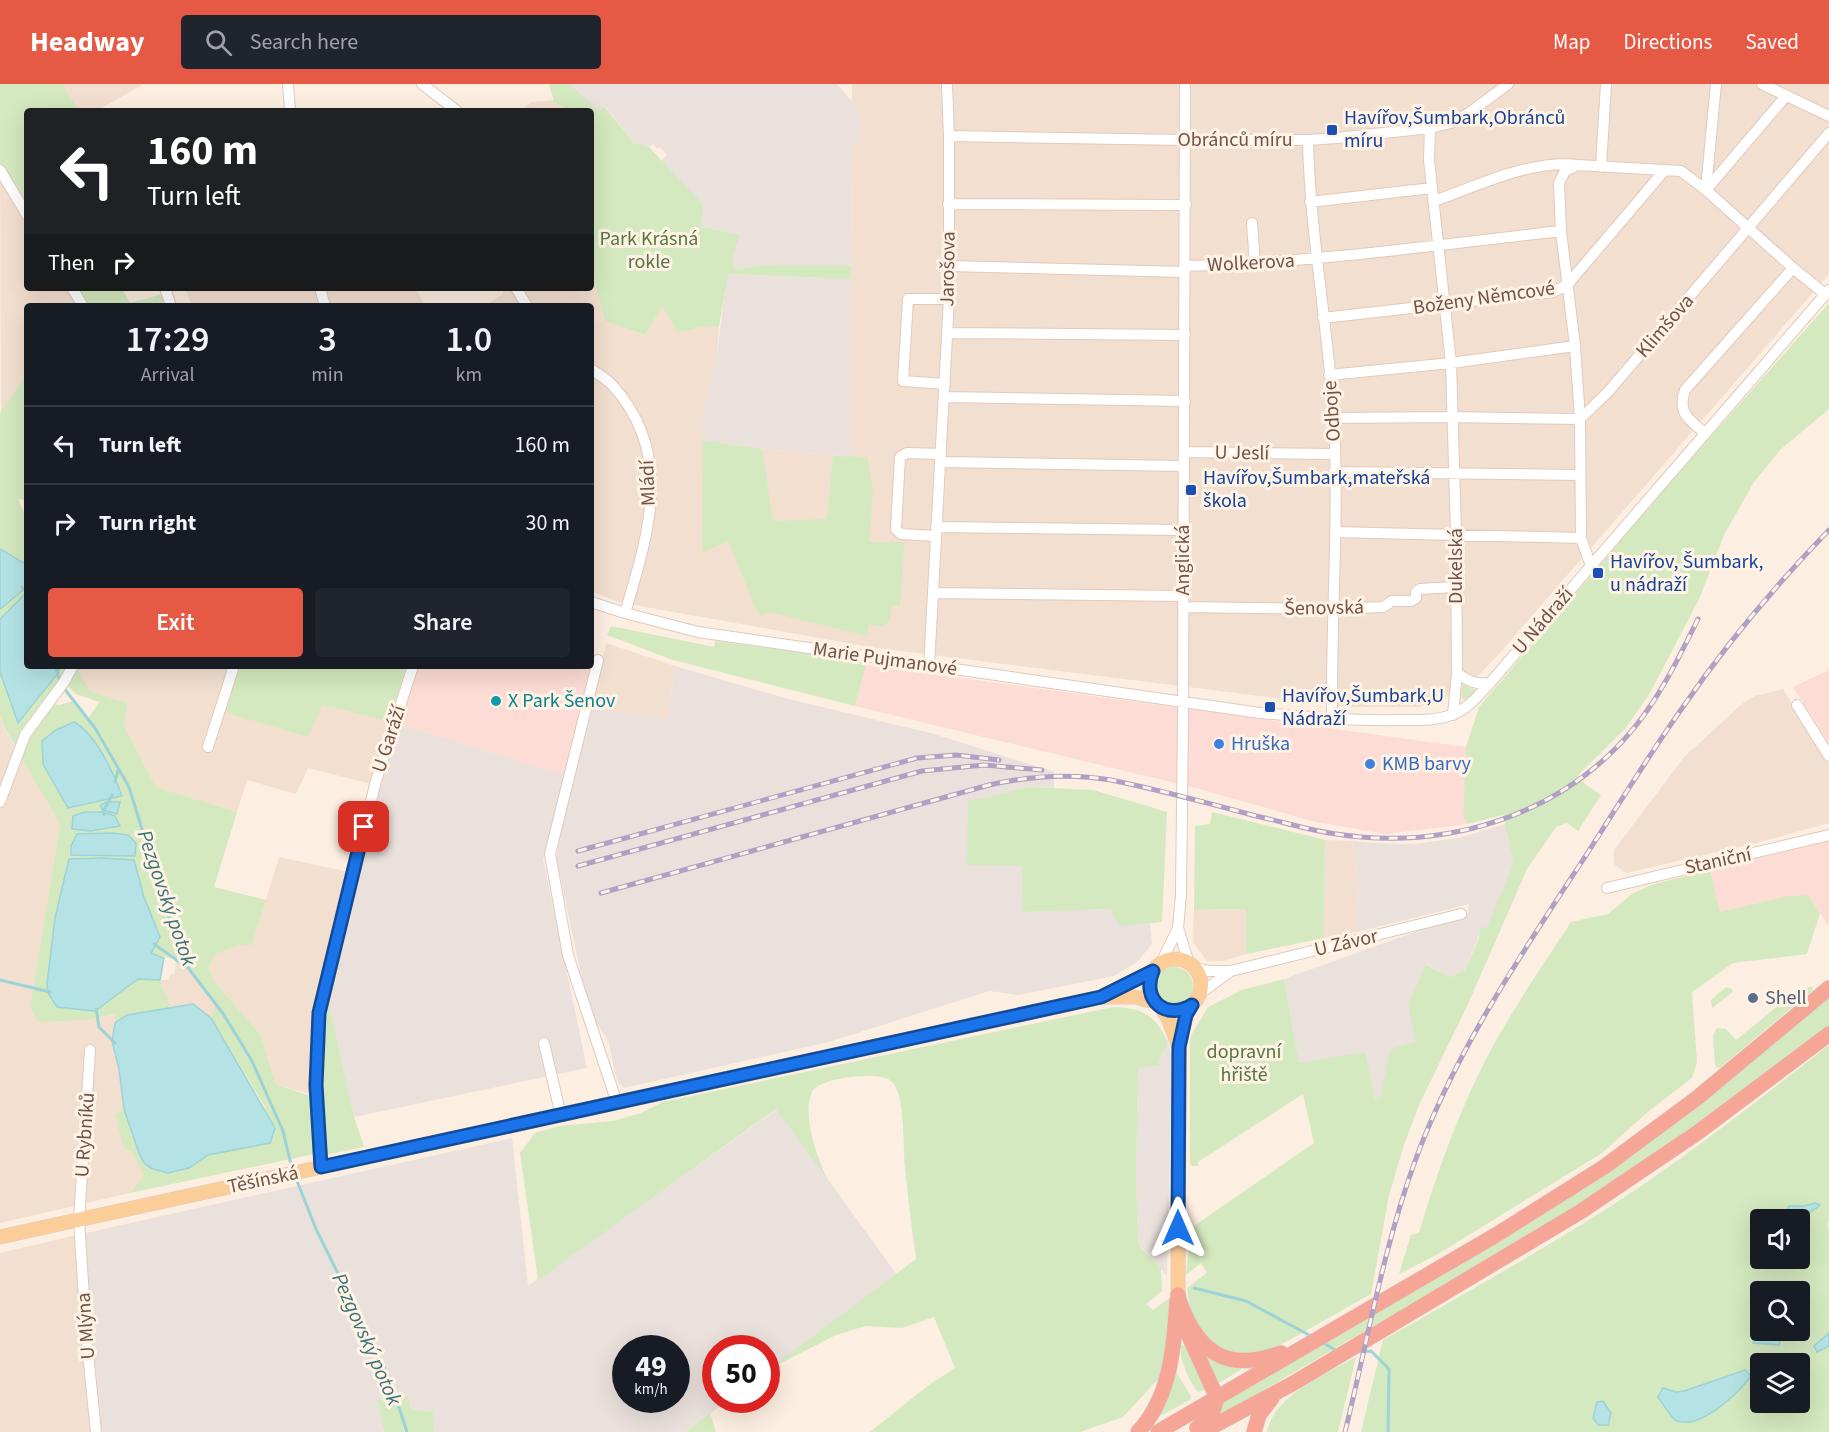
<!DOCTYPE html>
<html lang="en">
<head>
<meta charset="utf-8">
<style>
  body { margin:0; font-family:"Source Sans 3",sans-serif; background:#20242c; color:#f1f3f6; height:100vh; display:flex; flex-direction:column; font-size:22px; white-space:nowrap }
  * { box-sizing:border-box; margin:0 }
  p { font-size:20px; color:#9ea1a6 }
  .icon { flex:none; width:33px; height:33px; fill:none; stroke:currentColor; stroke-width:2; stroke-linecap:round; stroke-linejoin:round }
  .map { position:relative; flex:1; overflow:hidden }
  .sheet { position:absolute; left:24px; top:219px; width:570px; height:366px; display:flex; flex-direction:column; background:#171b24; border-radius:6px; box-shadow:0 6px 24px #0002 }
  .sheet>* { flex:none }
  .guide { position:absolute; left:24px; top:24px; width:570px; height:183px; border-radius:6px; box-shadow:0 6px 24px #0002; background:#202124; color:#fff; overflow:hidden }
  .buttons { position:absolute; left:1750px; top:1125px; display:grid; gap:12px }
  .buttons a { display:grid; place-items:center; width:60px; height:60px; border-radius:6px; background:#171b24; box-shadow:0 6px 24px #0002; font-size:30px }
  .speed { position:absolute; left:612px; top:1251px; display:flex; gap:12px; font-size:30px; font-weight:700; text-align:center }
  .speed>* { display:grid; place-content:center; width:78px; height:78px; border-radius:50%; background:#171b24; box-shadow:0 6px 24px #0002; line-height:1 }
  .speed small { font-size:15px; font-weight:400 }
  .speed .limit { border:9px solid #d22; background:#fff; color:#111 }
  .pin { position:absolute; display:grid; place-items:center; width:51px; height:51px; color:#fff; margin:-26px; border-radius:12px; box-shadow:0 3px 9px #0006 }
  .me { position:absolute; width:66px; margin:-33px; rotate:0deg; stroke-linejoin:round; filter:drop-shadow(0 0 4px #0008) }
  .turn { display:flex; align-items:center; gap:21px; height:126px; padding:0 24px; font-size:27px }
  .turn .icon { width:78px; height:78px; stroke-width:2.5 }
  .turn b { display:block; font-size:42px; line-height:51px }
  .then { display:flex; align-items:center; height:57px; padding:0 24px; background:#0003; gap:12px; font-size:22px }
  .eta { display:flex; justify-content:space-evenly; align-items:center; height:102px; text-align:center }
  .eta b { font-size:36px; font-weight:600; line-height:42px }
  .cta { display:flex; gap:12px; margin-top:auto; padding:12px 24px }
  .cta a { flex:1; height:69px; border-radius:6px; background:#e65945; color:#fff; font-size:24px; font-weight:600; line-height:69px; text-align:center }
  .cta a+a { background:#20242c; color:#f1f3f6 }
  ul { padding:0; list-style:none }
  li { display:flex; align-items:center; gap:18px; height:78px; padding:0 24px; border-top:2px solid #363941 }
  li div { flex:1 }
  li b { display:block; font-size:22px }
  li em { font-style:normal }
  header { display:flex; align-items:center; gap:36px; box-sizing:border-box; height:84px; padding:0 30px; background:#e65945; color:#fff }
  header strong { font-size:28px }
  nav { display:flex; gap:33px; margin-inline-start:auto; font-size:21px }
  .search { width:420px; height:54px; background:#20242c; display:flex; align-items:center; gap:15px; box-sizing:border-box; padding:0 21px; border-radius:6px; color:#9ea1a6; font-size:22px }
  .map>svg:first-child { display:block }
</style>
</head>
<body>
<header>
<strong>Headway</strong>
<div class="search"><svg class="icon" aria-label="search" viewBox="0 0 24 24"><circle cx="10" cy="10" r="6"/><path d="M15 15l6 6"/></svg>Search here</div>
<nav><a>Map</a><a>Directions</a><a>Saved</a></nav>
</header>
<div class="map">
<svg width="1829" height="1348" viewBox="0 0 1829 1348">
  <rect width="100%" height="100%" fill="#fceee0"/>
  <path fill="#f3dfcf" d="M60,0H144L96,27H78Z
    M852,0H1829V190L1498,571L1464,606L1420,623H1349L869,563L618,518L591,507V222H484L503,210V204H591V193L597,206L606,237L644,251L662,222L678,249L701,243L719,242L717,271L703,326V356L765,365L850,373Z
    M553,16L572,27H520L532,18Z
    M0,85L27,130V204H72L80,218L71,222H27V282L25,293L1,330Z
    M185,204H416L424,220L434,222H192Z
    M606,559L675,582L668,634L592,625Z
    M76,582H406L371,700L308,684L296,710L247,696L237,728L156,703L124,641L128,620L90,607Z
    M1783,605L1829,680V739L1756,759L1626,789L1614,780V766L1685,672L1742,620L1755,612Z
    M0,630L4,644L60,741L30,923L87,936L116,930L112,957L119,985L124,1025L115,1030L144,1091L130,1109L0,1139Z
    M1325,756L1352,757L1359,802L1357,848L1324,854Z
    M279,773L349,788L339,819L317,919L311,960L309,1010L276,1000L260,950L214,897L209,885L214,871L239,861H252Z
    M1246,825V870L1224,877H1207L1193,858L1194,826Z
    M174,875L189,885L216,920L211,934L193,920L171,924L160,896H169L171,890H174L176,880Z
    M77,1151L104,1348H0V1169Z"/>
  <path fill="#fcdcd4" d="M591,564L595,576L566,692L400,640L417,582H591Z
    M866,581L1466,663L1463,733L1468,740L1385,750L1316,738L1192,703L855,622Z
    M1829,586V660L1793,603Z
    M1829,757V843L1808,811L1787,812L1720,828L1710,786Z"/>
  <path fill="#eae1dc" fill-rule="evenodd" d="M570,0H837L855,21L862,43L858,60L852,64L851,182L763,181L734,185L733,170L701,143L703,120L661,77L667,71L660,63L657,65L653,60L649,63L634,59L605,22L599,28Z
    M727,190L851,195L850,373L765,365L703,356V326L717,271Z
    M675,582L785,614L934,650L1054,688V704L1031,703L1022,782L1024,828L1110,825L1120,841L1150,839L1152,860L1137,878L1114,892L1018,911L989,907L829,958L624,1004L617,997L608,956L589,928L557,777V767L566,727L592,625L668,634Z
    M400,640L566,692L543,775L587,984L354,1033L328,915L341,828Z
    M1512,738L1522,774L1487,843L1480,845L1478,855L1465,886L1450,893L1427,881L1408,920L1417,958L1381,1011L1375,1016L1366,968L1299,980L1284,895L1468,829L1469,820L1357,848L1359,802L1352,757L1372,759L1415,760L1459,754Z
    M1168,958L1172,972L1167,1192L1141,1163L1138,1156L1136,1092L1138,984L1159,982L1160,975Z
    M777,1025L897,1191L767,1287L766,1264H716V1316H728L686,1348H434L433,1328L411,1325L408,1312L377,1316L384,1348H104L77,1151L512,1054L528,1202ZM626,1264H676V1316H626Z"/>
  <path fill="#d4e9bf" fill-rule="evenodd" d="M0,0H62L79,27H27V131L0,86Z
    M549,0H570L599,27L604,22L634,59L649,63L703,120L701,143L740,151L733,170L734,185L763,181L851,182V195L728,190L719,242L701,243L678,249L662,222L645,251L605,237L597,206L591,193V27H572L554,18Z
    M72,204H122L130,219L166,209L169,216L149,222H71L80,218Z
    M1829,219V325L1780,366L1754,398L1724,451L1700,513L1650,609L1625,645L1578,691L1585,700L1601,711L1578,747L1567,739L1556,743L1527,785L1468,920L1419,1021L1403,1064L1389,1111L1371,1210L1284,1259L1269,1266L1242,1271L1223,1266L1204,1254L1190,1226L1187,1204L1207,1189L1201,1179L1186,1191L1191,1144L1314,1059L1303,1010L1198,1078V1082H1192L1190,1079V957L1192,950L1208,923L1242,906L1284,895L1299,979L1366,968L1375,1015L1381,1011L1390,965L1416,958L1408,920L1426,881L1450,893L1465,886L1479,855L1480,844L1487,843L1514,779L1503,731L1468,740L1463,733L1466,663L1479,623L1676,392Z
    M27,282V416L18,415L27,436V481L0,465V329L25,293Z
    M703,356L762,365L773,437L827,435L833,372L867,373L873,406L869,458H904L900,522H891L890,536L883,542L868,541L867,552L769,528L759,532L728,457L702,469Z
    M27,503V508L0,535V525Z
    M611,542L714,563L715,557L867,577L855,622L673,576L607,551Z
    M60,582H66L65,589L21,646L15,662L4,643L0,630V588L18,639L58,589Z
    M76,582L90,607L128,619L124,641L156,703L237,728L214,803L266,816L252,861H239L214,871L209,885L214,897L260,950L276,1000L313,1013L314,1070L130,1109L144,1091L131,1067L124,1065L115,1030L124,1025L140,1072L145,1080L189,1084L208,1071L269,1059L265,1023L211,934L216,920L189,885L174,875L151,869L144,813L134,776L103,774L69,775L55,834L138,895L160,896L171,924L127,931L115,939V930L87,936L37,938L30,923L60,741L18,668L49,619L59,621L74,617L88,635L99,618L76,610L64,598ZM74,638C95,649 114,689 122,712L68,724L43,680ZM112,749L128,751L136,759L134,772L103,771L77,750Z
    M239,582H406L390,637L322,621L308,653L224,628Z
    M1463,601L1476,606L1474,609L1464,616L1461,613Z
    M1031,703L1093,706L1167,728L1162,838L1120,842L1110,825L1023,828L1022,782L967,781L968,717Z
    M1212,728L1325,756L1324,854L1246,870V825L1194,826L1195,742L1210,740Z
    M1710,786L1720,828L1787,812L1808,811L1820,829L1807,870L1733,879L1692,908L1697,978L1692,994L1650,1026L1602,1069L1438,1170L1399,1190L1411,1151L1419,1149C1438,1085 1461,1021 1493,962C1517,919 1544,879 1571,838L1608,830L1632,810L1651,801Z
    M1155 902a19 19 0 1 1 38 0a19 19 0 1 1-38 0Z
    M1812,902L1813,906L1722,982L1719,984L1715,982L1713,951L1717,944L1726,945L1736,956L1795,908Z
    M1726,903L1732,905L1733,908L1712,924L1711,916Z
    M1829,911V942L1738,1012L1627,1090L1531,1150L1224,1329L1221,1328L1222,1319L1527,1139Z
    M328,915L354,1033L364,1063L326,1071C323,1023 316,961 328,915Z
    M1113,923C1143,924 1155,931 1168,958L1160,975L1159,982L1138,984L1136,1092L1138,1156L1141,1164L1161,1184L1162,1207L1146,1220L1153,1226L1171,1213L1163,1290L1123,1333L1080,1348H870L929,1301L955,1284L934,1233L902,1244L865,1242L836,1251L769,1285L916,1175C912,1145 908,1115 905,1084C903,1063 905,1019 895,1002C893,998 890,995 885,994C872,989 818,994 812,1008C801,1030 818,1076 828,1096L776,1025L538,1196L520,1069L535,1049L559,1042L613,1037L641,1029L663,1018Z
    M1829,961V1136L1827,1142L1829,1144V1249L1814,1262L1817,1268L1829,1262V1348H1361L1383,1256C1452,1217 1521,1178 1589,1136C1673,1084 1751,1022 1829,961ZM1815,1119L1816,1126L1797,1130L1789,1122H1804ZM1761,1136H1800V1174H1761ZM1761,1208H1800V1246H1761ZM1761,1280H1800V1318H1761ZM1745,1286L1676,1336L1668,1325L1663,1304L1676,1308L1684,1307Z
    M1183,1260L1193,1274L1207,1305L1198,1308C1188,1296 1180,1276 1180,1262Z
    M1194,1260L1239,1282L1242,1285L1219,1299Z
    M1356,1273L1338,1348H1267C1274,1311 1326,1290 1356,1273Z
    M1176,1288L1191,1312L1190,1316L1154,1335Z
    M408,1312L411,1325L433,1328L434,1348H384L377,1316Z
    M710,1329L716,1348H686Z"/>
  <path fill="#b5e3e5" stroke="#9cd3d7" stroke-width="1.5" d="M0,465L27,481V503L0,525Z
    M27,508V582H60L58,589L18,639L0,588V535Z
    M74,638C95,649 114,689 122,712L68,724L43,680L42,657L56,646Z
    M106,718H120L117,730L103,726L100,722Z
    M84,728H103L115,732L120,742L91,747L72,745L73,732Z
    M112,749L128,751L136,759L135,772L71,771V762L77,750Z
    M103,774L134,776L144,813L160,853L151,869L164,874L160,896L138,895L95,927L57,923L48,909L47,900L55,834L69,775Z
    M193,920L211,934L275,1044L270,1059L208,1071L189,1084L168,1089L153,1085L145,1080L140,1072L124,1025L119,985L112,957L115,939L127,931Z
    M1815,1119L1820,1121C1811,1131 1798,1131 1786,1128L1789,1122H1804Z
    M1774,1247L1782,1249L1779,1261L1753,1259L1756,1248Z
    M1829,1249V1262L1817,1268L1814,1262Z
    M1745,1286L1751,1292C1739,1309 1698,1348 1675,1336C1669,1330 1663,1320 1658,1313L1663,1304L1676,1308L1684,1307Z
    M1603,1317L1611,1329L1608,1341H1598L1593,1334L1597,1318Z"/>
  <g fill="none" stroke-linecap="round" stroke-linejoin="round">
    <path stroke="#9cd3d7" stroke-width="3" d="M22,503L27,508
      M55,582L60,597
      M63,603L95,644L129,703L168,830L189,885L224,931L252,977L283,1047L291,1080
      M115,698L118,686
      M104,731L103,728L112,711
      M154,860L188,884
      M0,896L50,908
      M96,925L99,943L115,959
      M297,1097L316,1145L389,1293L407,1348
      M1194,1204L1246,1217L1311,1252
      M1322,1258L1337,1267
      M1358,1268L1371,1267L1389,1285L1388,1348"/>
    <g stroke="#e0cabc" stroke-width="12">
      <path id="minor" d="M288,0L290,27
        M422,0L457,27
        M1185,0L1183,636L1181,811L1178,844L1189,880
        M1762,0L1829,32
        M1430,44L1429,76L1451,279L1456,450L1457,589L1453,631
        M949,52L1185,56H1308L1337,54L1430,44L1451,39L1469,29L1508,0
        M1308,56C1310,150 1328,242 1334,336C1339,435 1331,536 1332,635
        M1601,83L1606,0
        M0,86L27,131
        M1706,105L1716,0
        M1706,106L1786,12
        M1434,117C1480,101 1528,76 1578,81
        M1310,118L1432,104
        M948,120L1186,121
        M1252,139L1255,180
        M949,182L1185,188
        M1185,182C1311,179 1436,161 1561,147
        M72,204L83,222
        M165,204L171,222
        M320,204L325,222
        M516,204L527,222
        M1323,234L1553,208L1567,201L1664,87
        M947,249L1185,251
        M591,285C598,290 607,295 613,302C675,370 648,451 625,529
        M1329,291L1451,279L1575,262
        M945,300L903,297L908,215H949
        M945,313L1185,317
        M1333,334L1448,333L1580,335L1608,308L1829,49
        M1705,349C1689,336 1677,329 1685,306L1793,184
        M1184,368L1335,370
        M941,378L1184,382
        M1334,388L1580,391
        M936,443L1183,446
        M1335,448L1581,454
        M936,452L901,450L896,445L900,373L907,369L941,370
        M1591,482L1581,454L1580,335L1575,262L1561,147L1559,99L1565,87L1578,81L1681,87L1706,106L1793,184L1825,210
        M934,509L1183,512
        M591,518L625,529L698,548L1260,629C1307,633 1353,637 1400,636C1417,636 1435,637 1451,631C1467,626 1479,611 1490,599L1829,206
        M1183,523L1332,525L1383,523L1392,517H1411L1416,514V508L1420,505L1455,503
        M598,576L550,770L568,871L617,1019
        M929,582L949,215V52L947,0
        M1457,589C1468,597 1476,601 1490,599
        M1797,621L1829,672
        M208,663L234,582
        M0,718L25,651L64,598L73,582
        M1607,804L1829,751
        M1161,879L1178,844
        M1193,884L1209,887H1231L1461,830
        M1198,911L1231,887
        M544,959L561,1032
        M90,966L79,1136L87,1260L96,1348
        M321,1083L316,1001L319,929L376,697L413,582"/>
    </g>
    <g stroke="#d8cfcc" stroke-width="15">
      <path id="major" d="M1149 901a26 26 0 1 1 52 0a26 26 0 1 1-52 0Z
        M1104,913H1135L1155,918
        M1161,924L1168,934L1179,963
        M0,1153L1101,913L1153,887
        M1178,1211L1179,963L1186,931L1192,921"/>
    </g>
    <g stroke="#d8cfcc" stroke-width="16">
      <path id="highway" d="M1178,1211C1180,1222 1185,1231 1190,1241C1212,1280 1242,1283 1281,1269
        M1188,1250L1217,1314L1212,1330L1197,1344
        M1138,1348C1171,1313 1174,1262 1177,1217
        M1158,1348L1496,1151L1604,1083L1697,1014L1829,904
        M1202,1348L1292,1300L1580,1128L1697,1049L1829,950
        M1254,1348L1259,1331L1272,1314"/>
    </g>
    <use href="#minor" stroke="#fff" stroke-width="10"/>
    <use href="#major" stroke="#fbcd98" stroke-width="14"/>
    <use href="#highway" stroke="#f6a697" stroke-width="15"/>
    <g stroke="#b0a0c4" stroke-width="5">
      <path id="rail" d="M578,767L917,674L956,671L999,676
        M578,782L922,687L984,681L1042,686
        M601,809L989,701C1029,692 1070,689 1111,696C1160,706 1208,719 1256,732C1283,738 1309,746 1336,750C1446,767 1562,732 1634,644C1661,611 1679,573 1698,535
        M1345,1348C1367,1259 1383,1166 1414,1080C1453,971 1520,872 1583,776C1616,725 1648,672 1683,623C1726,560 1776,501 1829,446"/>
    </g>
    <use href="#rail" stroke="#fff3e6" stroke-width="3" stroke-dasharray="9" stroke-linecap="butt"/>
  </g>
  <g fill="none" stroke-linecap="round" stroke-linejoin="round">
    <g stroke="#114b97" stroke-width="15">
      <path id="route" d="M364,743L319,929L316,1001L321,1083L1101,913L1153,887C1141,916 1166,937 1192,921L1186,931L1179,963L1178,1144"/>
    </g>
    <use href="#route" stroke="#1a73e8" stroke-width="10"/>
  </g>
  <g fill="#1a4fb4" stroke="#fff3e6" stroke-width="2">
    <rect x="1326" y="40" width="12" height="12" rx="3"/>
    <rect x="1185" y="400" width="12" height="12" rx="3"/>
    <rect x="1592" y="483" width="12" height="12" rx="3"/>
    <rect x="1264" y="617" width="12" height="12" rx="3"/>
  </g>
  <circle fill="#0f9aa8" stroke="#fff3e6" stroke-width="2" cx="496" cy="617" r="6"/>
  <g fill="#3f7fe0" stroke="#fff3e6" stroke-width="2">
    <circle cx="1219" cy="660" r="6"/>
    <circle cx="1370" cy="680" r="6"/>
  </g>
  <circle fill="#5c6f8a" stroke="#fff3e6" stroke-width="2" cx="1753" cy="914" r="6"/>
  <g text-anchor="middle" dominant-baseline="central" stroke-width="6" stroke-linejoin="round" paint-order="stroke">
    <g font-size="20" fill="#164399" stroke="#fff3e6" text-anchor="start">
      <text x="1344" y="34">Havířov,Šumbark,Obránců<tspan x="1344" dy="23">míru</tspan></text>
      <text x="1203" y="394">Havířov,Šumbark,mateřská<tspan x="1203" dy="23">škola</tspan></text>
      <text x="1610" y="478">Havířov, Šumbark,<tspan x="1610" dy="23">u nádraží</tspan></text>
      <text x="1282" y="612">Havířov,Šumbark,U<tspan x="1282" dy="23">Nádraží</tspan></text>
    </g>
    <g font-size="20" fill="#725348" stroke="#fff3e6">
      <text x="1235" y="56">Obránců míru</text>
      <text transform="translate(1251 179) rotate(-3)">Wolkerova</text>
      <text transform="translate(948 185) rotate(-89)">Jarošova</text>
      <text transform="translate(1484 214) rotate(-8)">Boženy Němcové</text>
      <text transform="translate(1665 242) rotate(-49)">Klimšova</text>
      <text transform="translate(1332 327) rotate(-94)">Odboje</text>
      <text transform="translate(1242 369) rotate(1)">U Jeslí</text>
      <text transform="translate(648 399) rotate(-92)">Mládí</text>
      <text transform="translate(1183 476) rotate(-90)">Anglická</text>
      <text transform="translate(1456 482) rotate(-90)">Dukelská</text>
      <text transform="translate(1324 524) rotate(-1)">Šenovská</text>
      <text transform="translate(1543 537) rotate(-49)">U Nádraží</text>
      <text transform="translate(885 575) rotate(8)">Marie Pujmanové</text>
      <text transform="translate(389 655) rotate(-72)">U Garáží</text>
      <text transform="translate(1718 777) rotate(-12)">Staniční</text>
      <text transform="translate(1346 859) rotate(-13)">U Závor</text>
      <text transform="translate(85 1051) rotate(-86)">U Rybníků</text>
      <text transform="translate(263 1096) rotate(-12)">Těšínská</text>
      <text transform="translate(86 1242) rotate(-94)">U Mlýna</text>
    </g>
    <g font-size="20" fill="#567840" stroke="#fff3e6">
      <text x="649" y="155">Park Krásná<tspan x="649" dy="23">rokle</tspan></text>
      <text x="1244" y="968">dopravní<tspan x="1244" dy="23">hřiště</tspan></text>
    </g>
    <g font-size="20" fill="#0d838f" stroke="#fff3e6" text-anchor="start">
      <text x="508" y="617">X Park Šenov</text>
    </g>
    <g font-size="20" fill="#366cbe" stroke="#fff3e6" text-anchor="start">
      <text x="1231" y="660">Hruška</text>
      <text x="1382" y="680">KMB barvy</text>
    </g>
    <g font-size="20" fill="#4e5e75" stroke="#fff3e6" text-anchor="start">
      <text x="1765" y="914">Shell</text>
    </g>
    <g font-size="21" font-style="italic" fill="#3c7478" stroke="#fff3e6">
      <text transform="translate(167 814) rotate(71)">Pezgovský potok</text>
      <text transform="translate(367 1255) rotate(66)">Pezgovský potok</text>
    </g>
  </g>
</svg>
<div class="buttons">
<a><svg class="icon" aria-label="sound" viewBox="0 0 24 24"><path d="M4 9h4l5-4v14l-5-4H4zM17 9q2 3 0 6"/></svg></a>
<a><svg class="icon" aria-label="search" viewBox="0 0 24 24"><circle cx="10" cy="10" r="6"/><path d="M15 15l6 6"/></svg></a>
<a><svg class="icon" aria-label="layers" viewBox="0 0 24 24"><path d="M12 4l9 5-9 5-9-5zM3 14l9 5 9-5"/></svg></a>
</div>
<div class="speed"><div>49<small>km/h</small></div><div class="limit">50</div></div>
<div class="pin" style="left:364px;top:743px;background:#d93025"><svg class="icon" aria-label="arrive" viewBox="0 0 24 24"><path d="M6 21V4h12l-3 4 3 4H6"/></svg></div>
<svg class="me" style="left:1178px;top:1144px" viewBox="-20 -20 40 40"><path d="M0-17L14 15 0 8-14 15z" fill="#1a73e8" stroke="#fff" stroke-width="4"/></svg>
<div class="guide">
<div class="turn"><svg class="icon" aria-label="left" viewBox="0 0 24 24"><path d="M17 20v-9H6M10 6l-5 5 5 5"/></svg><div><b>160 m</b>Turn left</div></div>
<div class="then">Then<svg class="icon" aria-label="right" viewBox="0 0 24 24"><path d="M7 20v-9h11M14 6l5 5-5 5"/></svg></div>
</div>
<section class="sheet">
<div class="eta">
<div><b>17:29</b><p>Arrival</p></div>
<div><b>3</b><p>min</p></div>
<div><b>1.0</b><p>km</p></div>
</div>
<ul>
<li><svg class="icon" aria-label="left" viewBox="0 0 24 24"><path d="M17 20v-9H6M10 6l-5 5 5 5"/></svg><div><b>Turn left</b></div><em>160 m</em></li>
<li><svg class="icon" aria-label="right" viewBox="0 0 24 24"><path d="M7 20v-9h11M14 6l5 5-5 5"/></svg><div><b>Turn right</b></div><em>30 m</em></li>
</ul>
<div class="cta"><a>Exit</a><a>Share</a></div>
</section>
</div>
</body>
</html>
